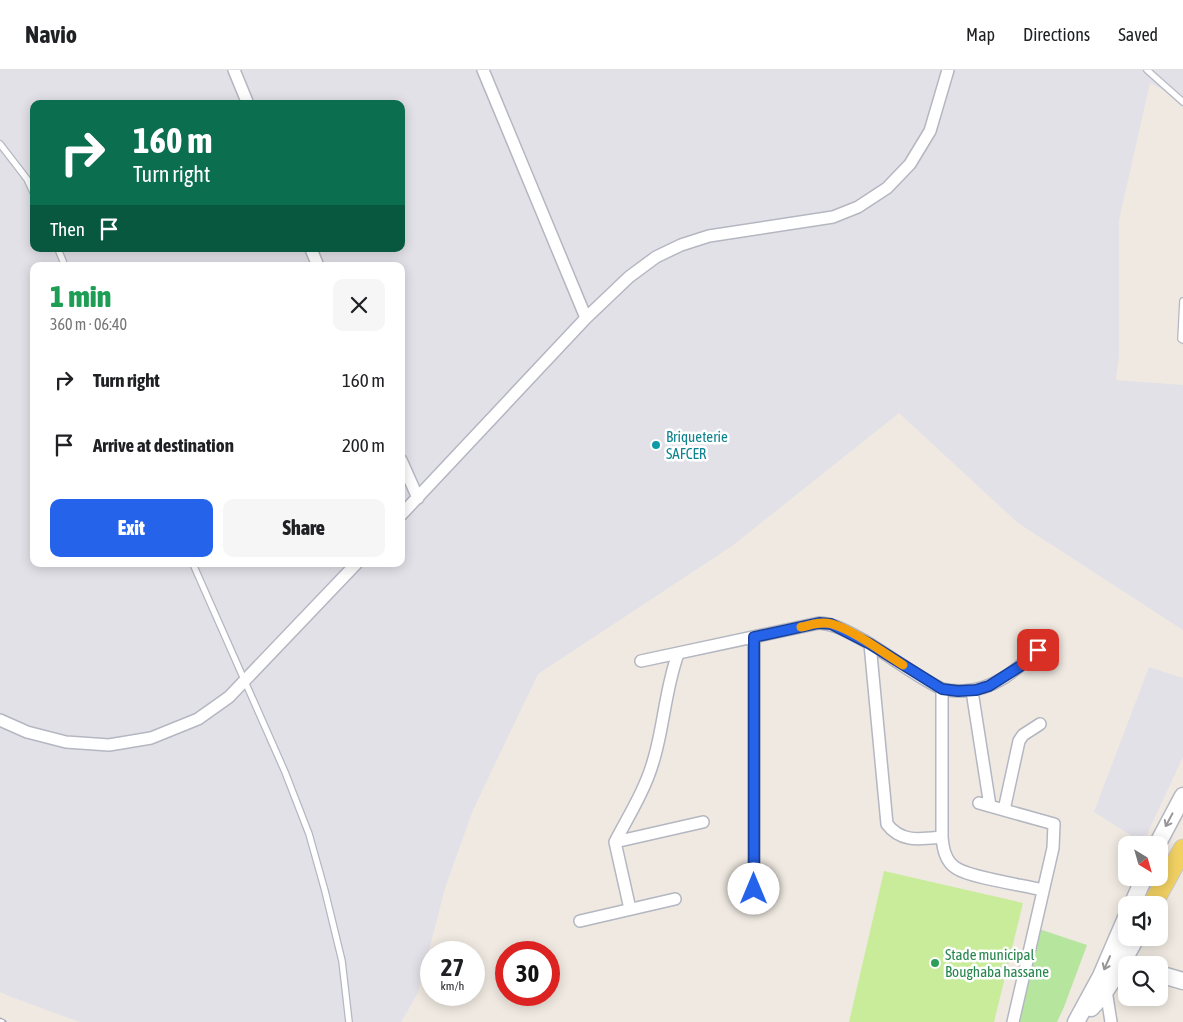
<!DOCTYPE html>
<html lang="en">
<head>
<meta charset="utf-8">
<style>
  body { margin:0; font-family:"Asap Condensed",sans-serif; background:#f6f6f6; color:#202124; height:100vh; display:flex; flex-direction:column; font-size:19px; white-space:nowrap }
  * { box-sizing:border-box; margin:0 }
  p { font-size:16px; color:#757577 }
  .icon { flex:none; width:28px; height:28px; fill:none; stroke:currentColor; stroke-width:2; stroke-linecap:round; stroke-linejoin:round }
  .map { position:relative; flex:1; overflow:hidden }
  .side { position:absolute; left:30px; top:192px; width:375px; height:305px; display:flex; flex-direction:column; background:#fff; border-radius:10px; box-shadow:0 2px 12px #0003 }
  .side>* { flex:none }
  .guide { position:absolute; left:30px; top:30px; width:375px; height:152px; border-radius:10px; box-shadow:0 2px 12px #0003; background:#0b6e4f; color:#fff; overflow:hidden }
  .needle { width:32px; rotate:143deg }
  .controls { position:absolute; left:1118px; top:766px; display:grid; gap:10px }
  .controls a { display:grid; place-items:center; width:50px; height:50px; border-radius:10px; background:#fff; box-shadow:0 2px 12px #0003; font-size:25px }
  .speed { position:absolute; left:420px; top:871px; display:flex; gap:10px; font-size:25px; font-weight:700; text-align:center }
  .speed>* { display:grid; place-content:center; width:65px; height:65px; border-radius:50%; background:#fff; box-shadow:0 2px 12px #0003; line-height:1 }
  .speed small { font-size:12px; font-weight:400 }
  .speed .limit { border:8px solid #d22; background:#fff; color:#111 }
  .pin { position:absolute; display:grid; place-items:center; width:42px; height:42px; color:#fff; margin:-21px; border-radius:10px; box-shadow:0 2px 8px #0006 }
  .me { position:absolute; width:55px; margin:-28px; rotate:0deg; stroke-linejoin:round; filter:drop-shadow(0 0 4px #0008) }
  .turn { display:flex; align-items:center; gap:18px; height:105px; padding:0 20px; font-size:22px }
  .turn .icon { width:65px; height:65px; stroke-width:2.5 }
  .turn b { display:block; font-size:35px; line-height:42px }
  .then { display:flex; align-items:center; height:48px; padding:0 20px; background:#0003; gap:10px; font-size:19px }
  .round { display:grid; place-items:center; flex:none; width:52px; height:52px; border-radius:10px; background:#f6f6f6 }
  .overview { display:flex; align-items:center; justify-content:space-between; height:85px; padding:0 20px }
  h1 { font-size:30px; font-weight:800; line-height:38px; color:#1e9e55 }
  .button { display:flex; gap:10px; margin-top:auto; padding:10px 20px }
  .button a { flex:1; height:58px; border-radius:10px; background:#2563eb; color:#fff; font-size:20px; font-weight:800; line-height:58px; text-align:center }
  .button a+a { background:#f6f6f6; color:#202124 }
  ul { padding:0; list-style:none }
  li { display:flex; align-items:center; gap:15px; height:65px; padding:0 20px }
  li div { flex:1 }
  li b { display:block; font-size:19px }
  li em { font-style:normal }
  header { display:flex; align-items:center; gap:30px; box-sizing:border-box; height:70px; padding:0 25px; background:#fff; border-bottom:1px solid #e0e0e0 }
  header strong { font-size:24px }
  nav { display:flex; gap:28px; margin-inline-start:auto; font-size:18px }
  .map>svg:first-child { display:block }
</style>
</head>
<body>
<header>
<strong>Navio</strong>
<nav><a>Map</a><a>Directions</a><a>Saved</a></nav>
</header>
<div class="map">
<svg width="1183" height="952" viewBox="0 0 1183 952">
  <rect width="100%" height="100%" fill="#efe9e1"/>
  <path fill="#e3e1e8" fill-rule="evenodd" d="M0,0H1183V30L1150,13L1119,150V287L1116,310L1183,315V560L1018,453L899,343L732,476L538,604L473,740L445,818L418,923L401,952H80L11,927L0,922ZM34,34H401V179H34ZM34,196H401V494H34Z
    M1149,597L1183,608V687L1143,773L1094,742Z"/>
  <path fill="#b6e59e" d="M1039,859L1087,875L1064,937L1057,952H1018Z"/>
  <path fill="#c9ec9a" d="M884,801L1023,833L994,952H849Z"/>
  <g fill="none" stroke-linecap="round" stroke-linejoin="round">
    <g stroke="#b4b7c1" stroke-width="8">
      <path id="lane" d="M1147,0L1183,32
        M0,74L27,109L34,124
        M58,179L65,196
        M1183,231L1181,269L1183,270
        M193,494L285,702L309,764L325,821L342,891L349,952"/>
    </g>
    <g stroke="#b4b7c1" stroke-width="14">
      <path id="street" d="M234,0L248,34
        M483,0L586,248
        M311,179L318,196
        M401,390L418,428
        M401,445L586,248L629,207L656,187L681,175L709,166L833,147L858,137L887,118L910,94L930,61L948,0
        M754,567V838
        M870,574L887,754C901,773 921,769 942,767
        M641,591L819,553C836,554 850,563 865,571C890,586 914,605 940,618C946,621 956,621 963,621C994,620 1017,600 1038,579
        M942,619V767C943,778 945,791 956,798C971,808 1023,815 1043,820
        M972,621L990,736
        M0,650L27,662L66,672L109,675L151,668L198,649L229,627L356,494
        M979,733L1054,754L1053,778L1013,952
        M1004,740L1019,671L1023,665L1040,654
        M615,772L703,752
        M630,839L615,772C628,747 645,720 653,692C664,657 665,619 678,584
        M580,851L675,829
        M1106,920L1111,952"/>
    </g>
    <g stroke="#b4b7c1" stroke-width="19">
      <path id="secondary" d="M1157,775L1183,726
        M1132,835L1144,808
        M1159,904L1183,911
        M1091,938C1111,918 1122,892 1136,868
        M1076,952L1101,906L1126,848"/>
    </g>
    <g stroke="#c9c9c9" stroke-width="21">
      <path id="primary" d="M1152,835L1183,779"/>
    </g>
    <use href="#lane" stroke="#fff" stroke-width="5.5"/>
    <use href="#street" stroke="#fff" stroke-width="11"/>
    <use href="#secondary" stroke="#fff" stroke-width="16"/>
    <use href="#primary" stroke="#f2d163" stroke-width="19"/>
    <g stroke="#a3a6b8" stroke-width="5">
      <path id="rail" d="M0,950L4,952"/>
    </g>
    <use href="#rail" stroke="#fff" stroke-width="3" stroke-dasharray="9" stroke-linecap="butt"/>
  </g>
  <defs><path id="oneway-shaft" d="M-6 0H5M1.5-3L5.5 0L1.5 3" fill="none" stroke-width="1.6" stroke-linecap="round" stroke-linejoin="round" transform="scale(1.25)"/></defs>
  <g stroke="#969696">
    <use href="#oneway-shaft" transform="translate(1169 750) rotate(118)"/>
    <use href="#oneway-shaft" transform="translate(1107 893) rotate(114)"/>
  </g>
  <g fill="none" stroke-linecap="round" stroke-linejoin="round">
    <g stroke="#184099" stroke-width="12">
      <path id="route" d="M754,819V567L819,553L831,554L870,574L942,619L958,621L976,620L989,616L1022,595L1038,580"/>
    </g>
    <use href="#route" stroke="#2563eb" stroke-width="9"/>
    <path stroke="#f59e0b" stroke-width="9" d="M801,557C811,555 821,551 832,554C855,561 882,582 903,595"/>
  </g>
  <circle fill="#0f9aa8" stroke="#fff" stroke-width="2" cx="656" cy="375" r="5"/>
  <circle fill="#2e9e5b" stroke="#fff" stroke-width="2" cx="935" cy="893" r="5"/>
  <g text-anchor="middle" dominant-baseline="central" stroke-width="5" stroke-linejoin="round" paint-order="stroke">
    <g font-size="15" fill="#0d838f" stroke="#fff" text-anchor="start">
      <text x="666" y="366">Briqueterie<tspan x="666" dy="17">SAFCER</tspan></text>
    </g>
    <g font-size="15" fill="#27864d" stroke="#fff" text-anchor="start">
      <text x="945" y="884">Stade municipal<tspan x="945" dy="17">Boughaba hassane</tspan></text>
    </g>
  </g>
</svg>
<div class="controls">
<a><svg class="needle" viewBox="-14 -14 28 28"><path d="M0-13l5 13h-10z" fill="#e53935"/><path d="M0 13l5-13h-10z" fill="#757577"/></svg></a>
<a><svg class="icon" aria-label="sound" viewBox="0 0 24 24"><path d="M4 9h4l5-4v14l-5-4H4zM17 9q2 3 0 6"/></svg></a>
<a><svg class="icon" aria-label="search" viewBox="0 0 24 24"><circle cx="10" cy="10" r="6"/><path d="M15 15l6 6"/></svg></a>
</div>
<div class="speed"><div>27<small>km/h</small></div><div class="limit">30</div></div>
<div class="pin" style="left:1038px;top:580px;background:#d93025"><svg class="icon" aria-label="arrive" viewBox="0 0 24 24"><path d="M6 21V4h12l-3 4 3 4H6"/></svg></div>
<svg class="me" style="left:754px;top:819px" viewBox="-20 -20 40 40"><circle r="19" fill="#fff"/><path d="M0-13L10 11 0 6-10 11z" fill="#2563eb"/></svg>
<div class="guide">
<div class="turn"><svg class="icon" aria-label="right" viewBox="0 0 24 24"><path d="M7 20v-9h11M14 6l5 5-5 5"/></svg><div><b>160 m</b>Turn right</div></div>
<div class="then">Then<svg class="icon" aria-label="arrive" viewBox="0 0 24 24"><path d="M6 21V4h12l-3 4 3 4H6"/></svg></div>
</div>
<section class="side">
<div class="overview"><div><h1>1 min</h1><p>360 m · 06:40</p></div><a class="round"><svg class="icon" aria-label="close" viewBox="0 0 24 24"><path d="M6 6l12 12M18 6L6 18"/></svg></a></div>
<ul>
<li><svg class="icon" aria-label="right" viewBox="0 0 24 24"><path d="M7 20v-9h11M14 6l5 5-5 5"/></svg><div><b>Turn right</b></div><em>160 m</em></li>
<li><svg class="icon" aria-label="arrive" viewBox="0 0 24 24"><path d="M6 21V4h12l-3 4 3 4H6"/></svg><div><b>Arrive at destination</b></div><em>200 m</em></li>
</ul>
<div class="button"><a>Exit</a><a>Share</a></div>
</section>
</div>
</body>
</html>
